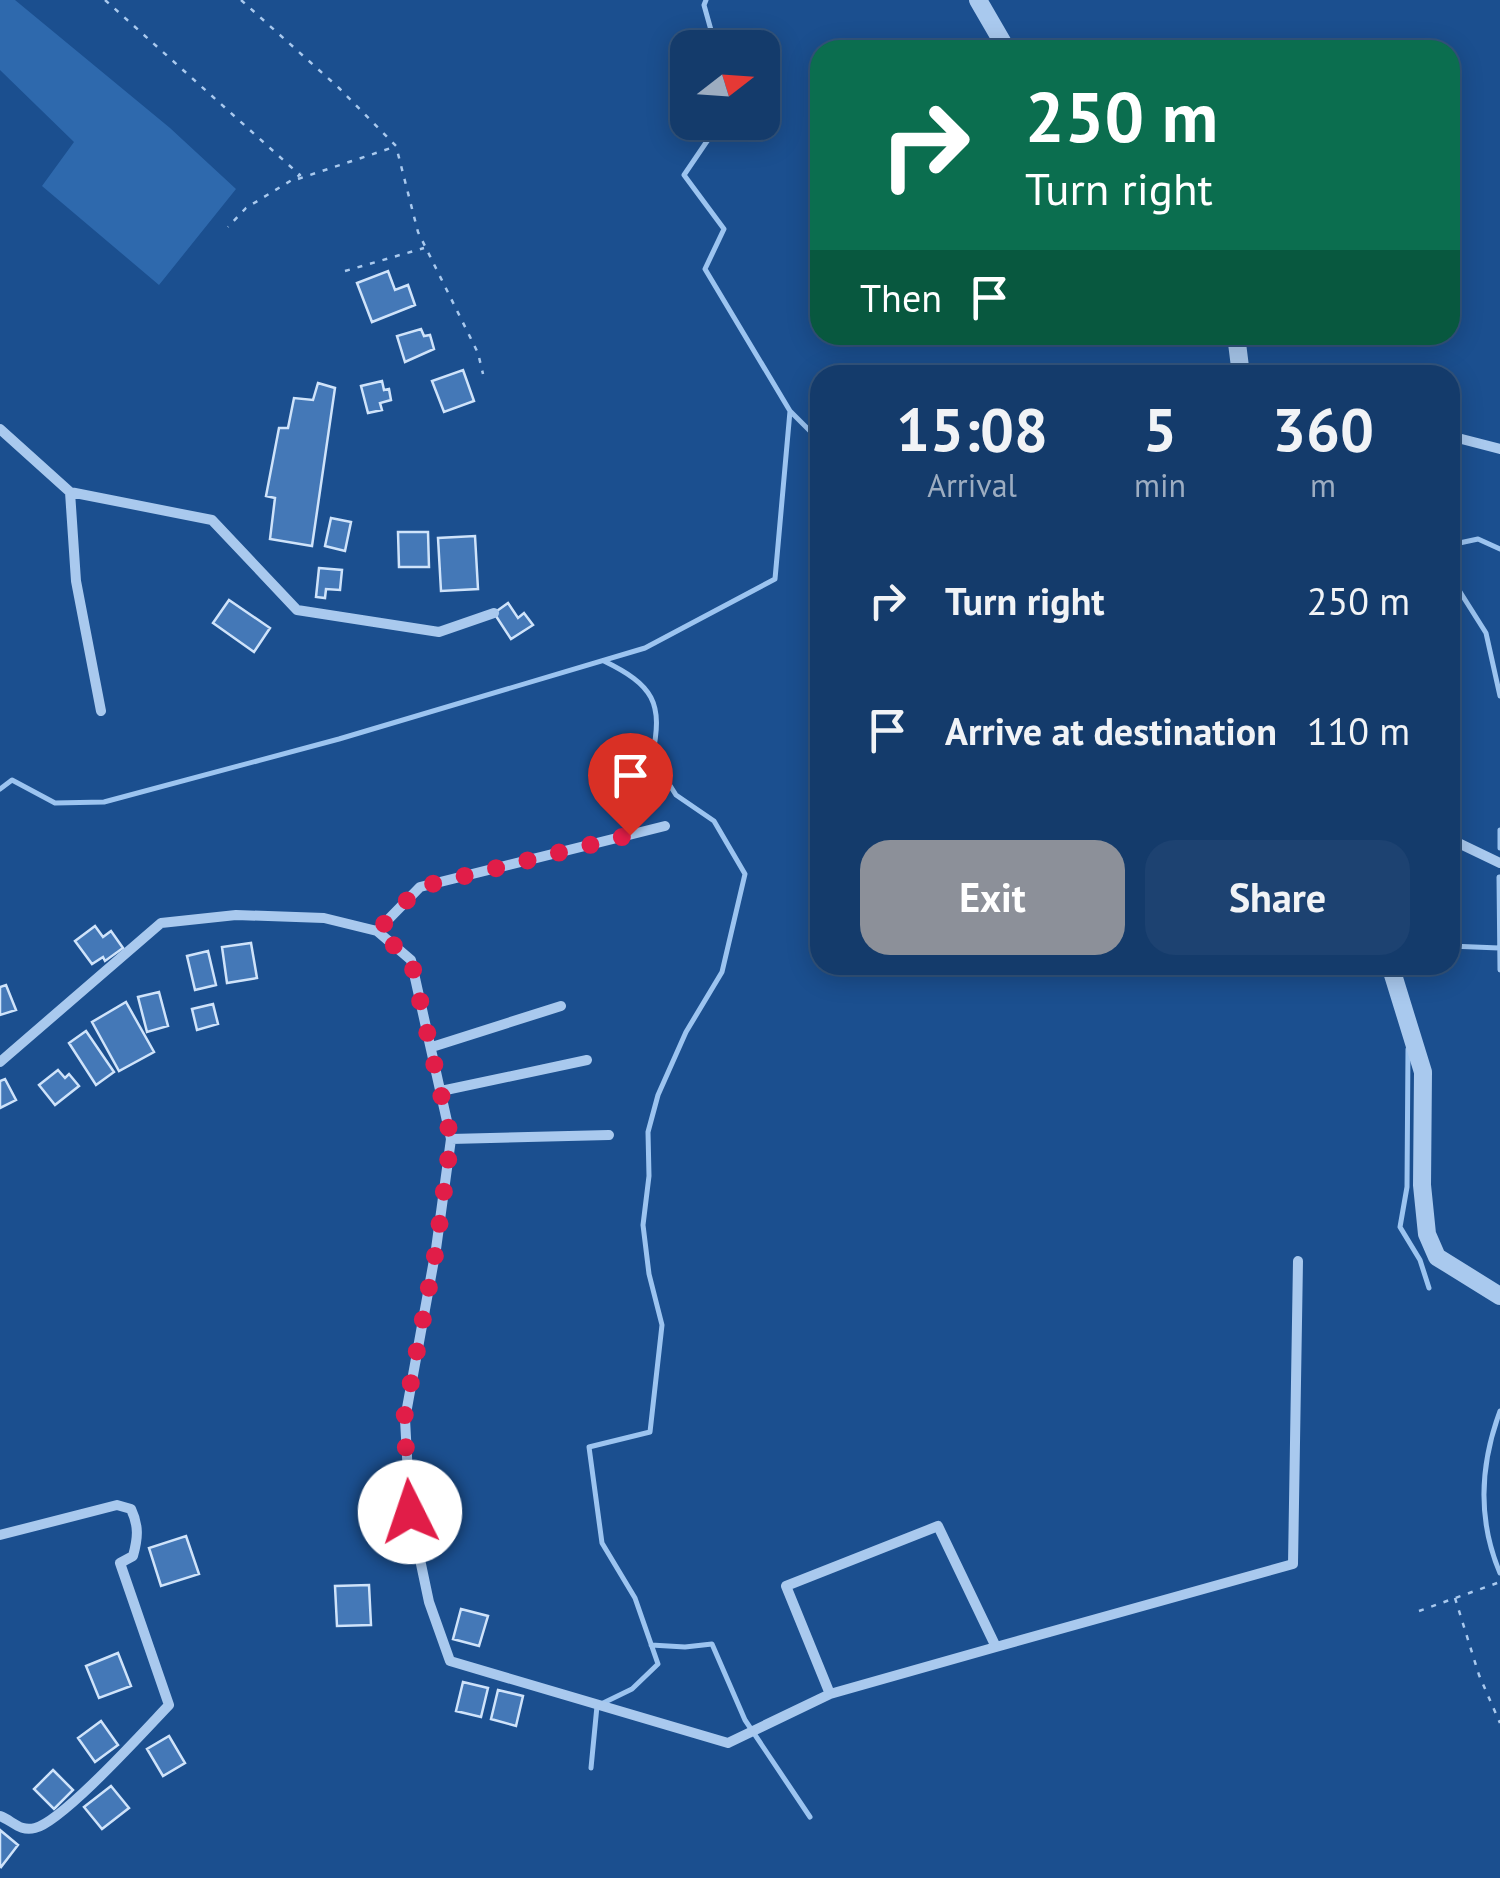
<!DOCTYPE html>
<html lang="en">
<head>
<meta charset="utf-8">
<style>
  body { margin:0; font-family:"PT Sans",sans-serif; background:#1d4271; color:#f1f3f6; height:100vh; display:flex; flex-direction:column; font-size:38px; white-space:nowrap }
  * { box-sizing:border-box; margin:0 }
  p { font-size:32px; color:#9dadc1 }
  .icon { flex:none; width:55px; height:55px; fill:none; stroke:currentColor; stroke-width:2; stroke-linecap:round; stroke-linejoin:round }
  .map { position:relative; flex:1; overflow:hidden }
  .side { position:absolute; left:810px; top:365px; width:650px; height:610px; display:flex; flex-direction:column; background:#143b6b; border-radius:30px; box-shadow:0 5px 25px #0003,0 0 0 2px #33557e }
  .side>* { flex:none }
  .banner { position:absolute; left:810px; top:40px; width:650px; height:305px; border-radius:30px; box-shadow:0 5px 25px #0003,0 0 0 2px #33557e; background:#0b6e4f; color:#fff; overflow:hidden }
  .needle { width:65px; rotate:73deg }
  .controls { position:absolute; left:670px; top:30px; display:grid; gap:20px }
  .controls a { display:grid; place-items:center; width:110px; height:110px; border-radius:20px; background:#143b6b; box-shadow:0 5px 25px #0003,0 0 0 2px #33557e; font-size:50px }
  .pin { position:absolute; display:grid; place-items:center; width:85px; height:85px; color:#fff; margin:-102px -42px; border-radius:50% 50% 50% 0; rotate:-45deg; box-shadow:0 0 10px #0007 }
  .pin .icon { rotate:45deg }
  .me { position:absolute; width:110px; margin:-55px; rotate:356deg; stroke-linejoin:round; filter:drop-shadow(0 0 8px #0008) }
  .turn { display:flex; align-items:center; gap:35px; height:210px; padding:0 50px; font-size:45px }
  .turn .icon { width:130px; height:130px; stroke-width:2.5 }
  .turn b { display:block; font-size:70px; line-height:85px }
  .then { display:flex; align-items:center; height:95px; padding:0 50px; background:#0003; gap:20px; font-size:38px }
  .eta { display:flex; justify-content:space-evenly; align-items:center; height:170px; text-align:center }
  .eta b { font-size:60px; font-weight:700; line-height:70px }
  .cta { display:flex; gap:20px; margin-top:auto; padding:20px 50px }
  .cta a { flex:1; height:115px; border-radius:30px; background:#8c9099; color:#fff; font-size:40px; font-weight:700; line-height:115px; text-align:center }
  .cta a+a { background:#1d4271; color:#f1f3f6 }
  ul { padding:0; list-style:none }
  li { display:flex; align-items:center; gap:30px; height:130px; padding:0 50px }
  li div { flex:1 }
  li b { display:block; font-size:38px }
  li em { font-style:normal }
  .map>svg:first-child { display:block }
</style>
</head>
<body>
<div class="map">
<svg width="1500" height="1878" viewBox="0 0 1500 1878">
  <rect width="100%" height="100%" fill="#1b4f8f"/>
  <path fill="#2e69ad" d="M0,0H15L170,128L236,189L159,285L42,186L74,142L0,70Z"/>
  <g fill="none" stroke-linecap="round" stroke-linejoin="round">
    <path stroke="#9cc4f0" stroke-width="5" d="M706,0L704,5L716,48
      M720,122L684,175L724,229L705,269L790,411L820,441
      M1450,545L1478,539L1500,549
      M1450,576L1486,633L1500,696
      M0,789L12,780L55,803L104,802L339,739L645,648L775,579L790,411
      M1500,848V830
      M1499,877L1500,970
      M1450,946L1499,948
      M1408,1049L1407,1187L1400,1227L1420,1260L1429,1288
      M1500,1411C1480,1465 1477,1519 1500,1573
      M651,1645L685,1647L712,1644L745,1720L810,1817
      M591,1768L597,1706L632,1689L658,1664L635,1598L602,1543L589,1447L650,1432L662,1325L649,1274L643,1225L649,1176L648,1132L658,1095L686,1032L722,972L745,874L714,821L676,795L652,757C664,702 653,685 604,661"/>
  </g>
  <path fill="#4478b7" stroke="#cfe3fa" stroke-width="2.5" d="M388,271L395,290L408,285L415,305L372,322L357,283Z
    M421,329L424,336L430,335L434,349L405,362L397,336Z
    M463,370L474,401L444,412L432,381Z
    M382,381L384,390L389,389L391,400L380,403L382,410L368,413L361,386Z
    M318,383L335,388L312,546L270,539L275,498L266,496L279,428H288L294,398L313,400Z
    M331,518L351,522L345,551L325,546Z
    M398,532H428L429,567H399Z
    M475,536L478,589L441,591L438,538Z
    M319,568L342,570L340,590L326,589L325,598L316,597Z
    M229,600L270,628L254,652L213,623Z
    M508,603L518,618L524,613L533,625L511,639L494,613Z
    M95,926L103,937L111,931L123,948L105,961L103,957L92,964L75,941Z
    M251,943L257,978L227,983L222,947Z
    M208,951L216,985L195,990L187,956Z
    M6,985L16,1010L0,1015V987Z
    M159,992L168,1026L147,1032L138,997Z
    M126,1002L154,1052L119,1071L92,1022Z
    M213,1004L218,1024L197,1030L192,1009Z
    M86,1031L114,1072L96,1085L69,1043Z
    M58,1070L65,1078L69,1074L79,1086L55,1105L39,1085Z
    M5,1079L16,1100L0,1108V1081Z
    M186,1536L199,1574L161,1586L149,1548Z
    M369,1585L371,1625L337,1626L335,1586Z
    M461,1609L488,1616L479,1646L453,1639Z
    M118,1653L131,1686L99,1698L86,1666Z
    M463,1682L488,1688L481,1717L456,1711Z
    M498,1690L523,1696L516,1726L491,1719Z
    M101,1721L118,1745L95,1762L78,1738Z
    M169,1736L185,1763L163,1776L147,1749Z
    M53,1770L73,1790L54,1809L34,1789Z
    M111,1786L129,1808L102,1829L84,1807Z
    M0,1830L18,1845L1,1867L0,1866Z"/>
  <g fill="none" stroke-linecap="round" stroke-linejoin="round">
    <path stroke="#a9c9ee" stroke-width="2.5" stroke-dasharray="5 8" stroke-linecap="butt" d="M105,0L300,175L246,208L228,227
      M241,0L339,88L396,146L418,232L478,353L483,374
      M298,179L394,147
      M345,271L424,248
      M1455,1598L1479,1675L1500,1723
      M1419,1611L1500,1582"/>
    <path stroke="#a9c9ee" stroke-width="10" d="M0,429L70,492L76,581L101,711
      M1450,436L1500,449
      M70,492L212,520L297,610L439,632L494,613
      M1450,839L1500,863
      M377,931L420,887L665,826
      M432,1047L561,1006
      M0,1062L161,923L236,915L324,918L377,931L411,960L451,1139L436,1249L405,1419L410,1512L429,1602L450,1661L728,1743L830,1694L786,1586L938,1526L996,1647L1293,1564L1298,1261
      M441,1091L587,1060
      M451,1139L609,1135
      M0,1535L117,1505L131,1509C139,1526 138,1538 133,1556L120,1563L169,1705C145,1730 63,1821 35,1828C20,1832 13,1821 0,1816
      M830,1694L996,1647"/>
    <path stroke="#a9c9ee" stroke-width="18" d="M978,0L1007,50
      M1236,335L1241,375
      M1390,965L1423,1072L1422,1185L1427,1234L1437,1257L1500,1296"/>
  </g>
  <g fill="none" stroke-linecap="round" stroke-linejoin="round">
    <path stroke="#e11d48" stroke-width="18" stroke-dasharray="0 32.4" d="M410,1512L404,1419L436,1250L451,1139L411,960L377,931L420,887L630,835"/>
  </g>
</svg>
<div class="controls">
<a><svg class="needle" viewBox="-14 -14 28 28"><path d="M0-13l5 13h-10z" fill="#e53935"/><path d="M0 13l5-13h-10z" fill="#9dadc1"/></svg></a>
</div>
<div class="pin" style="left:630px;top:835px;background:#d93025"><svg class="icon" aria-label="arrive" viewBox="0 0 24 24"><path d="M6 21V4h12l-3 4 3 4H6"/></svg></div>
<svg class="me" style="left:410px;top:1512px" viewBox="-20 -20 40 40"><circle r="19" fill="#fff"/><path d="M0-13L10 11 0 6-10 11z" fill="#e11d48"/></svg>
<div class="banner">
<div class="turn"><svg class="icon" aria-label="right" viewBox="0 0 24 24"><path d="M7 20v-9h11M14 6l5 5-5 5"/></svg><div><b>250 m</b>Turn right</div></div>
<div class="then">Then<svg class="icon" aria-label="arrive" viewBox="0 0 24 24"><path d="M6 21V4h12l-3 4 3 4H6"/></svg></div>
</div>
<section class="side">
<div class="eta">
<div><b>15:08</b><p>Arrival</p></div>
<div><b>5</b><p>min</p></div>
<div><b>360</b><p>m</p></div>
</div>
<ul>
<li><svg class="icon" aria-label="right" viewBox="0 0 24 24"><path d="M7 20v-9h11M14 6l5 5-5 5"/></svg><div><b>Turn right</b></div><em>250 m</em></li>
<li><svg class="icon" aria-label="arrive" viewBox="0 0 24 24"><path d="M6 21V4h12l-3 4 3 4H6"/></svg><div><b>Arrive at destination</b></div><em>110 m</em></li>
</ul>
<div class="cta"><a>Exit</a><a>Share</a></div>
</section>
</div>
</body>
</html>
